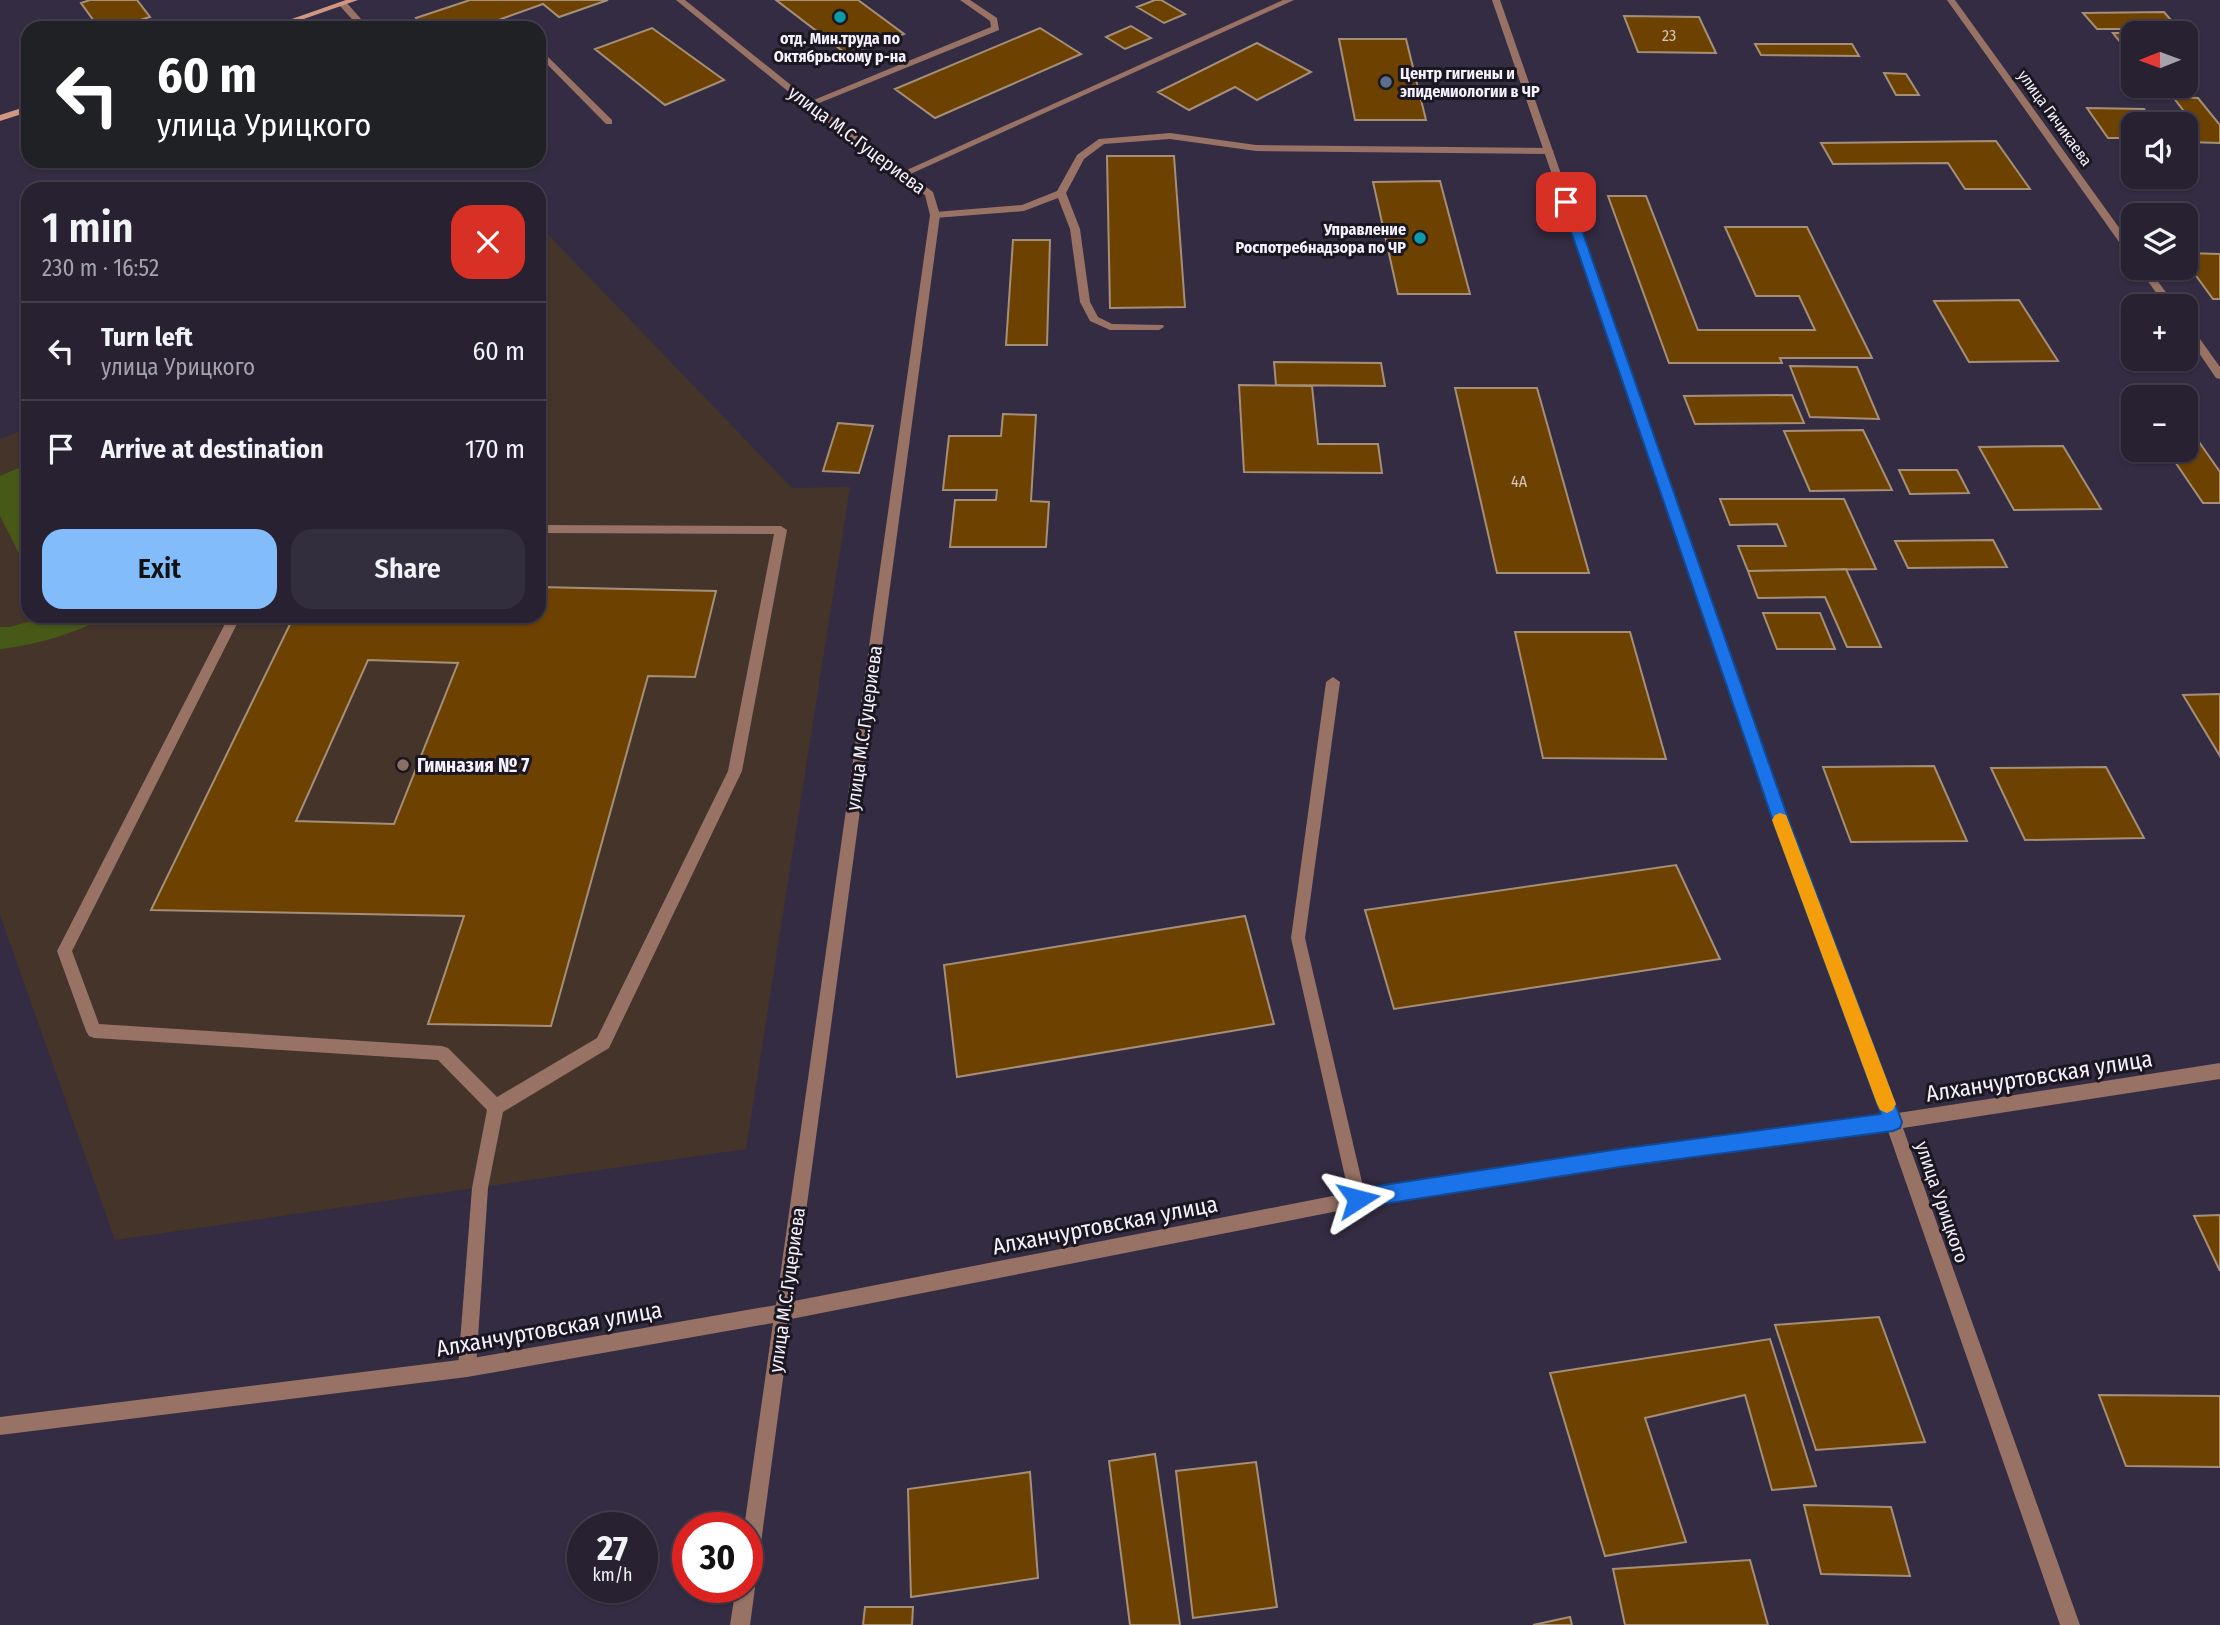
<!DOCTYPE html>
<html lang="en">
<head>
<meta charset="utf-8">
<style>
  body { margin:0; font-family:"Fira Sans Condensed",sans-serif; background:#332e3e; color:#f1f3f6; height:100vh; display:flex; flex-direction:column; font-size:26px; white-space:nowrap }
  * { box-sizing:border-box; margin:0 }
  p { font-size:23px; color:#a4a3ac }
  .icon { flex:none; width:38px; height:38px; fill:none; stroke:currentColor; stroke-width:2; stroke-linecap:round; stroke-linejoin:round }
  .map { position:relative; flex:1; overflow:hidden }
  .side { position:absolute; left:21px; top:182px; width:525px; height:441px; display:flex; flex-direction:column; background:#272132; border-radius:21px; box-shadow:0 2px 5px #0004,0 0 0 2px #433e4d }
  .side>* { flex:none }
  .banner { position:absolute; left:21px; top:21px; width:525px; height:147px; border-radius:21px; box-shadow:0 2px 5px #0004,0 0 0 2px #433e4d; background:#202124; color:#fff; overflow:hidden }
  .needle { width:46px; rotate:269deg }
  .controls { position:absolute; left:2121px; top:21px; display:grid; gap:14px }
  .controls a { display:grid; place-items:center; width:77px; height:77px; border-radius:14px; background:#272132; box-shadow:0 2px 5px #0004,0 0 0 2px #433e4d; font-size:35px }
  .speed { position:absolute; left:567px; top:1512px; display:flex; gap:14px; font-size:35px; font-weight:700; text-align:center }
  .speed>* { display:grid; place-content:center; width:91px; height:91px; border-radius:50%; background:#272132; box-shadow:0 2px 5px #0004,0 0 0 2px #433e4d; line-height:1 }
  .speed small { font-size:18px; font-weight:400 }
  .speed .limit { border:10px solid #d22; background:#fff; color:#111 }
  .pin { position:absolute; display:grid; place-items:center; width:60px; height:60px; color:#fff; margin:-30px; border-radius:14px; box-shadow:0 4px 10px #0006 }
  .me { position:absolute; width:77px; margin:-38px; rotate:81deg; stroke-linejoin:round; filter:drop-shadow(0 0 5px #0008) }
  .turn { display:flex; align-items:center; gap:24px; height:147px; padding:0 21px; font-size:32px }
  .turn .icon { width:91px; height:91px; stroke-width:2.5 }
  .turn b { display:block; font-size:49px; line-height:60px }
  .round { display:grid; place-items:center; flex:none; width:74px; height:74px; border-radius:21px; background:#332e3e }
  .overview { display:flex; align-items:center; justify-content:space-between; height:119px; padding:0 21px }
  h1 { font-size:42px; font-weight:600; line-height:52px }
  .primary-button { display:flex; gap:14px; margin-top:auto; padding:14px 21px }
  .primary-button a { flex:1; height:80px; border-radius:21px; background:#82bcfa; color:#111; font-size:28px; font-weight:600; line-height:80px; text-align:center }
  .primary-button a+a { background:#332e3e; color:#f1f3f6 }
  ul { padding:0; list-style:none }
  li { display:flex; align-items:center; gap:21px; height:98px; padding:0 21px; border-top:2px solid #433e4d }
  li div { flex:1 }
  li b { display:block; font-size:26px }
  li em { font-style:normal }
  .map>svg:first-child { display:block }
</style>
</head>
<body>
<div class="map">
<svg width="2220" height="1625" viewBox="0 0 2220 1625">
  <rect width="100%" height="100%" fill="#342c43"/>
  <path fill="#45342a" d="M539,225L792,488L850,487L746,1149L115,1240L0,915V439L28,428V616H539Z"/>
  <path fill="#475917" d="M28,464V571L0,516V476Z
    M51,616H109C75,633 38,645 0,649V627H9Z"/>
  <path fill="#6d4200" stroke="#a58f78" stroke-width="2" fill-rule="evenodd" d="M90,0H137L150,17L114,28H99L81,3Z
    M470,0H608L559,17L543,4L476,28H426L416,18Z
    M776,0H858L904,34L848,55Z
    M1155,0H1161L1185,14L1164,23L1137,7Z
    M2164,12L2182,33H2147L2144,29H2097L2083,13Z
    M1624,16L1699,17L1716,53L1638,52Z
    M1131,26L1151,38L1125,49L1106,37Z
    M652,28L724,80L665,105L595,49Z
    M1040,28L1081,54L935,118L895,89Z
    M2113,33H2133V53H2129Z
    M1339,39H1406L1426,120H1355Z
    M1257,43L1311,72L1257,100L1235,87L1189,110L1158,92Z
    M1755,44H1852L1859,56L1761,55Z
    M1884,73L1906,74L1919,95H1896Z
    M2173,97L2198,98L2220,125V143L2188,142L2186,128H2197Z
    M2087,108L2144,109L2155,124H2133V138H2108Z
    M1996,141L2030,189H1965L1948,163L1833,164L1821,143Z
    M1107,156H1174L1185,307L1110,308Z
    M1440,181L1470,294H1398L1373,182Z
    M1608,196H1646L1698,330H1815L1799,296H1756L1725,227H1807L1872,358H1780L1782,363H1669Z
    M1013,240H1050L1047,345H1006Z
    M2186,253L2220,254V299H2213L2186,262Z
    M2019,300L2058,361L1969,362L1934,301Z
    M1274,362L1381,363L1385,386L1276,385Z
    M1790,366L1857,367L1879,419L1810,417Z
    M1239,385L1312,386L1318,444H1378L1382,473L1244,472Z
    M1455,388H1537L1589,573H1497Z
    M1792,395L1804,423L1695,424L1684,396Z
    M1003,414L1036,415L1031,501L1049,502L1046,547H950L955,500H996L997,490H943L949,436H1001Z
    M838,423L873,426L859,473L823,471Z
    M1863,430L1892,490L1810,491L1784,431Z
    M2197,439L2220,472V503H2203L2167,450H2186V440Z
    M2063,446L2101,509L2014,510L1979,447Z
    M1899,470H1957L1969,493L1910,494Z
    M1720,499H1844L1876,569L1748,571L1738,546H1786L1777,524L1730,525Z
    M1993,540L2007,567L1908,568L1895,541Z
    M1846,569L1881,647H1847L1825,597L1758,598L1748,571Z
    M539,587L716,591L695,677L648,676L551,1026L428,1024L464,916L151,910L294,616H539ZM368,660L458,663L394,824L296,821Z
    M1763,613H1820L1835,649H1777Z
    M1515,632H1630L1666,759L1543,758Z
    M2220,694V756L2183,695Z
    M1934,766L1967,841L1851,842L1823,767Z
    M2106,767L2144,838L2025,840L1991,768Z
    M1676,865L1720,959L1394,1009L1365,910Z
    M1245,916L1274,1024L957,1077L944,965Z
    M2220,1215V1271L2194,1216Z
    M1879,1317L1925,1442L1816,1450L1775,1325Z
    M1770,1339L1816,1486L1772,1490L1745,1395L1645,1418L1686,1542L1605,1556L1550,1373Z
    M2099,1395L2220,1396V1467L2126,1466Z
    M1155,1454L1180,1625H1130L1109,1461Z
    M1256,1462L1277,1607L1193,1618L1176,1471Z
    M1030,1472L1038,1578L911,1597L908,1489Z
    M1804,1505L1891,1507L1910,1576L1821,1574Z
    M1750,1560L1768,1625H1625L1613,1569Z
    M865,1607H913L912,1625H863Z
    M1570,1617L1572,1625H1533Z"/>
  <g fill="none" stroke-linecap="round" stroke-linejoin="round">
    <path fill="#987265" fill-rule="evenodd" d="M960,0H970L997,18L999,30L812,106L804,104L991,27L990,21Z
      M1283,0H1294L906,176L898,174Z
      M340,2H346L369,28H360L340,6Z
      M545,54L612,120V124H606L543,60L539,62V56Z
      M1170,133L1256,145L1549,148L1554,151L1549,154L1256,151L1170,139L1104,144L1084,159L1066,193L1080,229L1090,302L1098,317L1112,324L1163,325L1164,327L1159,330H1110L1090,321L1080,302L1070,229L1058,198L1024,211L935,218L930,215L935,212L1022,205L1057,191L1077,155L1099,139Z
      M539,525L781,526L787,530L742,771L609,1048L503,1112L488,1188L476,1368L473,1374L467,1377L461,1374L458,1368L472,1188L487,1110L438,1060L94,1038L89,1036L86,1031L57,951L229,616H241L72,951L99,1024L442,1046L448,1048L497,1097L597,1038L728,771L774,534L539,533Z
      M1333,677L1340,682L1305,938L1366,1199L1364,1205L1358,1207L1352,1205L1350,1199L1291,938L1326,682Z"/>
    <path fill="#987265" fill-rule="evenodd" d="M676,0H685L812,102L933,192L940,215L794,1301L1358,1191L1626,1149L1882,1115L1772,815L1492,0H1500L1786,815L1898,1113L2220,1063V1079L1903,1128L2080,1625H2060L1888,1131L1626,1165L1358,1207L791,1319L750,1625H730L736,1587H747V1528H744L773,1323L467,1377L0,1435V1417L467,1359L776,1305L930,215L925,195L806,106Z
      M1947,0H1955L2133,247V257L2129,256Z
      M2138,268H2148L2176,306H2166Z
      M2186,324L2190,325L2220,367V379L2216,378L2186,334Z"/>
    <path fill="#d29781" fill-rule="evenodd" d="M346,0H358L278,28H266Z
      M28,106V112L0,121V115Z"/>
  </g>
  <path fill="#1a73e8" stroke="#114b97" stroke-width="2" d="M1566,199L1572,202L1787,815L1902,1122L1900,1128L1893,1131L1626,1166L1358,1208L1351,1205L1348,1199L1351,1192L1358,1189L1626,1148L1881,1114L1771,815L1561,202Z"/>
  <path fill="#f59e0b" d="M1780,813L1786,815L1788,820L1896,1104L1893,1110L1887,1113L1880,1110L1877,1104L1772,820L1775,815Z"/>
  <g fill="#0f9aa8" stroke="#1a1721" stroke-width="2.5">
    <circle cx="840" cy="17" r="7"/>
    <circle cx="1420" cy="238" r="7"/>
  </g>
  <circle fill="#5c6f8a" stroke="#1a1721" stroke-width="2.5" cx="1386" cy="82" r="7"/>
  <circle fill="#8d6e63" stroke="#1a1721" stroke-width="2.5" cx="403" cy="765" r="7"/>
  <g text-anchor="middle" dominant-baseline="central" stroke-width="6" stroke-linejoin="round" paint-order="stroke">
    <g font-size="16" fill="#d3c5be">
      <text x="1669" y="35">23</text>
      <text x="1519" y="481">4А</text>
    </g>
    <g font-size="16" font-weight="bold" fill="#f5f1fd" stroke="#1a1721">
      <text x="840" y="38">отд. Мин.труда по<tspan x="840" dy="18">Октябрьскому р-на</tspan></text>
      <text x="1400" y="73" text-anchor="start">Центр гигиены и<tspan x="1400" dy="18">эпидемиологии в ЧР</tspan></text>
      <text x="1406" y="229" text-anchor="end">Управление<tspan x="1406" dy="18">Роспотребнадзора по ЧР</tspan></text>
    </g>
    <g font-size="16" fill="#f5f1fd" stroke="#1a1721">
      <text transform="translate(2055 118) rotate(54)">улица Гичикаева</text>
    </g>
    <g font-size="19" fill="#f5f1fd" stroke="#1a1721">
      <text transform="translate(857 140) rotate(37)">улица М.С.Гуцериева</text>
      <text transform="translate(864 728) rotate(-82)">улица М.С.Гуцериева</text>
      <text transform="translate(1942 1202) rotate(71)">улица Урицкого</text>
      <text transform="translate(787 1290) rotate(-82)">улица М.С.Гуцериева</text>
    </g>
    <g font-size="19" font-weight="bold" fill="#f5f1fd" stroke="#1a1721" text-anchor="start">
      <text x="417" y="765">Гимназия № 7</text>
    </g>
    <g font-size="23" fill="#f5f1fd" stroke="#1a1721">
      <text transform="translate(2039 1076) rotate(-9)">Алханчуртовская улица</text>
      <text transform="translate(1105 1225) rotate(-11)">Алханчуртовская улица</text>
      <text transform="translate(549 1329) rotate(-10)">Алханчуртовская улица</text>
    </g>
  </g>
</svg>
<div class="controls">
<a><svg class="needle" viewBox="-14 -14 28 28"><path d="M0-13l5 13h-10z" fill="#e53935"/><path d="M0 13l5-13h-10z" fill="#a4a3ac"/></svg></a>
<a><svg class="icon" aria-label="sound" viewBox="0 0 24 24"><path d="M4 9h4l5-4v14l-5-4H4zM17 9q2 3 0 6"/></svg></a>
<a><svg class="icon" aria-label="layers" viewBox="0 0 24 24"><path d="M12 4l9 5-9 5-9-5zM3 14l9 5 9-5"/></svg></a>
<a>+</a>
<a>−</a>
</div>
<div class="speed"><div>27<small>km/h</small></div><div class="limit">30</div></div>
<div class="pin" style="left:1566px;top:202px;background:#d93025"><svg class="icon" aria-label="arrive" viewBox="0 0 24 24"><path d="M6 21V4h12l-3 4 3 4H6"/></svg></div>
<svg class="me" style="left:1358px;top:1199px" viewBox="-20 -20 40 40"><path d="M0-17L14 15 0 8-14 15z" fill="#1a73e8" stroke="#fff" stroke-width="4"/></svg>
<div class="banner">
<div class="turn"><svg class="icon" aria-label="left" viewBox="0 0 24 24"><path d="M17 20v-9H6M10 6l-5 5 5 5"/></svg><div><b>60 m</b>улица Урицкого</div></div>
</div>
<section class="side">
<div class="overview"><div><h1>1 min</h1><p>230 m · 16:52</p></div><a class="round" style="background:#d93025;color:#fff"><svg class="icon" aria-label="close" viewBox="0 0 24 24"><path d="M6 6l12 12M18 6L6 18"/></svg></a></div>
<ul>
<li><svg class="icon" aria-label="left" viewBox="0 0 24 24"><path d="M17 20v-9H6M10 6l-5 5 5 5"/></svg><div><b>Turn left</b><p>улица Урицкого</p></div><em>60 m</em></li>
<li><svg class="icon" aria-label="arrive" viewBox="0 0 24 24"><path d="M6 21V4h12l-3 4 3 4H6"/></svg><div><b>Arrive at destination</b></div><em>170 m</em></li>
</ul>
<div class="primary-button"><a>Exit</a><a>Share</a></div>
</section>
</div>
</body>
</html>
